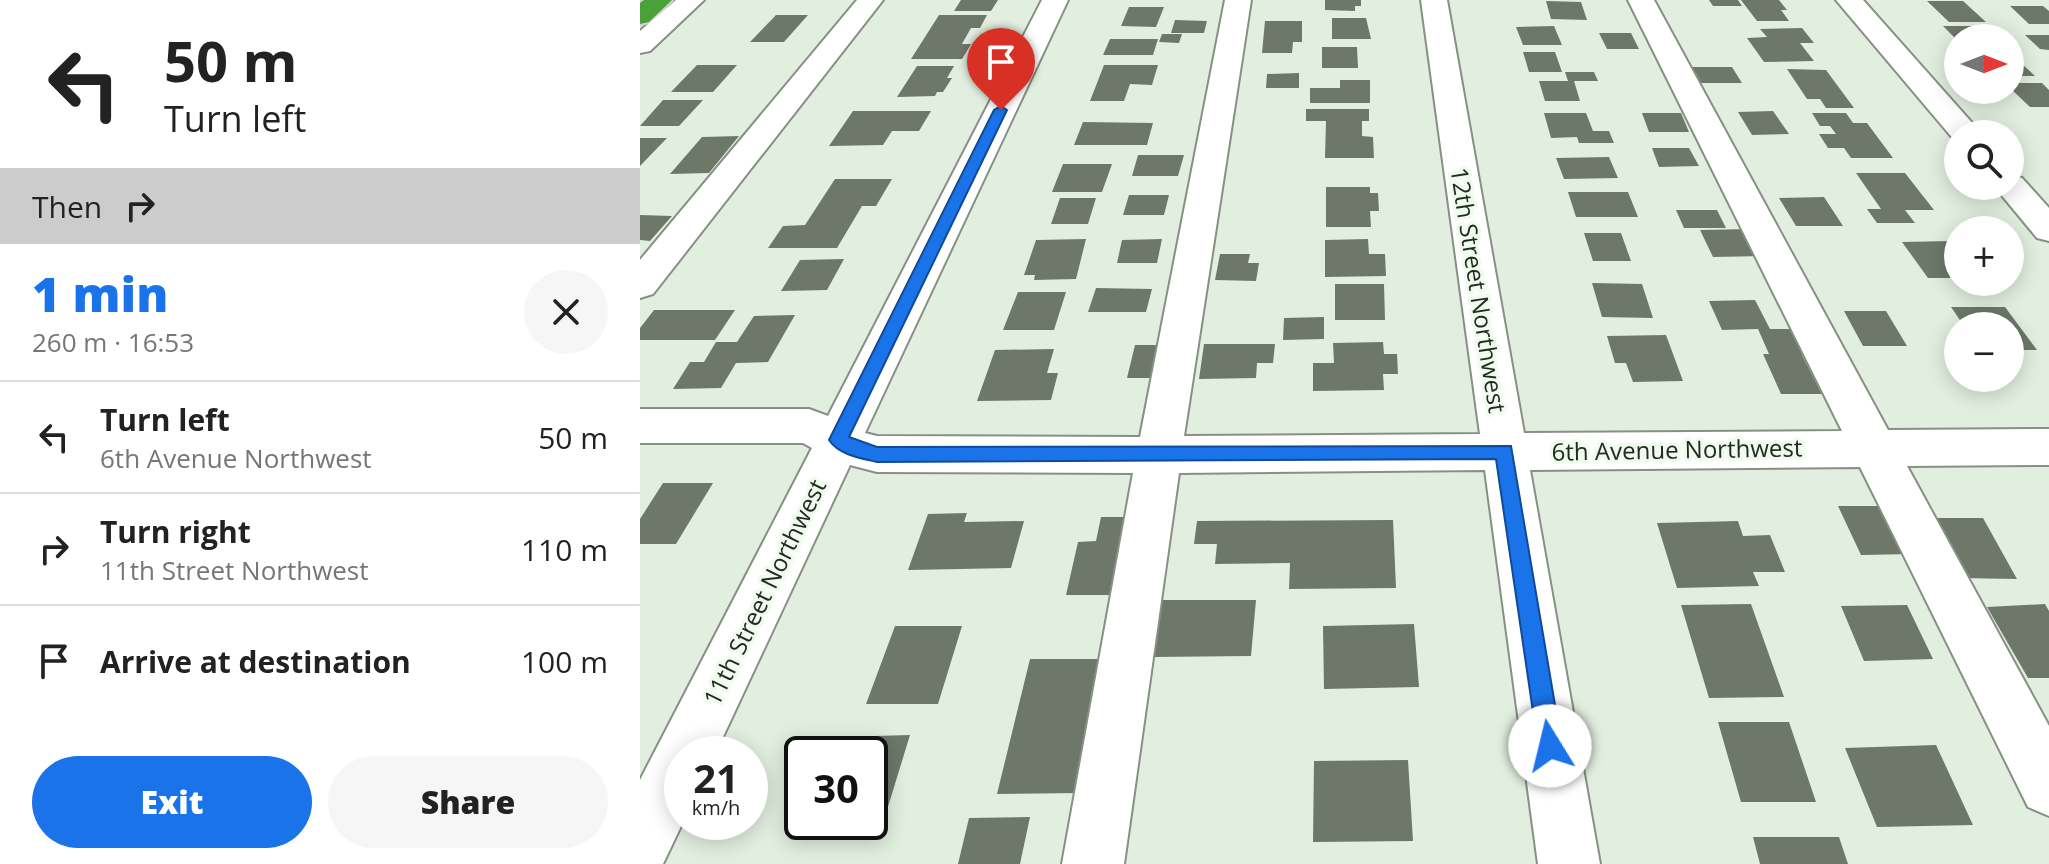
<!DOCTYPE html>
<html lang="en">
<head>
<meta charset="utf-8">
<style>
  body { margin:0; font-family:"Open Sans",sans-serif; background:#f6f6f6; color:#222; height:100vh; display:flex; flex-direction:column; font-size:30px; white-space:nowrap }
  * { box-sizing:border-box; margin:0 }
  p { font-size:26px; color:#767676 }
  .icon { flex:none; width:44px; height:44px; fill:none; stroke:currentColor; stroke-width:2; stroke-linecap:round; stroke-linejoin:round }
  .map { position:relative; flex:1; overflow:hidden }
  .panel { display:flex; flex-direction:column; background:#fff; width:640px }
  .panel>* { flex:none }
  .hud { background:#fff; color:#222; overflow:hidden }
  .needle { width:52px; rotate:90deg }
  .fabs { position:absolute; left:1304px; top:24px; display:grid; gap:16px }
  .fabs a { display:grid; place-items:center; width:80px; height:80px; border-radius:50%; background:#fff; box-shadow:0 4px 20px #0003; font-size:40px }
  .speed { position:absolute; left:24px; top:736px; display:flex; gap:16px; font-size:40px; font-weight:700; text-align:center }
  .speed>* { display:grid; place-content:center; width:104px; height:104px; border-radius:50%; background:#fff; box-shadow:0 4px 20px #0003; line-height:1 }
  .speed small { font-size:20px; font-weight:400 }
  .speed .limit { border:4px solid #111; border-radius:12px; background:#fff; color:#111 }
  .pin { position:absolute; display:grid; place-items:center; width:68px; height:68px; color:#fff; margin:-82px -34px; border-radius:50% 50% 50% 0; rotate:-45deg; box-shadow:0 0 8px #0007 }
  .pin .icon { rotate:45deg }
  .me { position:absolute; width:88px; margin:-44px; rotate:351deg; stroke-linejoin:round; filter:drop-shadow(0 0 6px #0008) }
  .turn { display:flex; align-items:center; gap:28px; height:168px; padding:0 32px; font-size:36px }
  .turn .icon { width:104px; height:104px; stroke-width:2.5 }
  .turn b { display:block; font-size:56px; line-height:68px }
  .then { display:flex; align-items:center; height:76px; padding:0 32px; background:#0003; gap:16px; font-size:30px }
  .round { display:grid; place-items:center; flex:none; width:84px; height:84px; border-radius:42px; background:#f6f6f6 }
  .summary { display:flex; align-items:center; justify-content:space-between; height:136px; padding:0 32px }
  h1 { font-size:48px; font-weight:800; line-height:60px; color:#1a73e8 }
  .primary-button { display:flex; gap:16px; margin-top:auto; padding:16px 32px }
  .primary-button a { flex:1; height:92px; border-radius:48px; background:#1a73e8; color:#fff; font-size:32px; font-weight:800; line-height:92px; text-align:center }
  .primary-button a+a { background:#f6f6f6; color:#222 }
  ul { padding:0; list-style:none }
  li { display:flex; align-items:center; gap:24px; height:112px; padding:0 32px; border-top:2px solid #e0e0e0 }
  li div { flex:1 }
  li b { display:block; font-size:30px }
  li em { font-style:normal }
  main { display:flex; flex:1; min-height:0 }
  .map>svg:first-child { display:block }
</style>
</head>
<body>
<main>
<section class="panel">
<div class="hud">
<div class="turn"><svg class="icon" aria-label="left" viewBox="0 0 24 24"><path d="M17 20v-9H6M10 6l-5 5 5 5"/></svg><div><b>50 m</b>Turn left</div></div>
<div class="then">Then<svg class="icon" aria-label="right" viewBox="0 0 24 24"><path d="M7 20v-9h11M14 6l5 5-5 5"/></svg></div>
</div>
<div class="summary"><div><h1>1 min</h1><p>260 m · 16:53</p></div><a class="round"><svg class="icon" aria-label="close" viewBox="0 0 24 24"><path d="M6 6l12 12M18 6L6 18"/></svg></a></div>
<ul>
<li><svg class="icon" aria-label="left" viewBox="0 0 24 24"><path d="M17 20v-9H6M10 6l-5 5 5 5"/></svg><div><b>Turn left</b><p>6th Avenue Northwest</p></div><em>50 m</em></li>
<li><svg class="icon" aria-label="right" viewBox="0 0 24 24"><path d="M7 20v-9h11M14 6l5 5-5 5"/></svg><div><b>Turn right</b><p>11th Street Northwest</p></div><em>110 m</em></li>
<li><svg class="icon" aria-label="arrive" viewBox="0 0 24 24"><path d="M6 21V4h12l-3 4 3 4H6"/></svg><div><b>Arrive at destination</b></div><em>100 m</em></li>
</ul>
<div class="primary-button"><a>Exit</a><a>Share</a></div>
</section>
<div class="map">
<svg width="1409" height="864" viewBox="0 0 1409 864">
  <rect width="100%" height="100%" fill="#e2efe0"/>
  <path fill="#6d786b" d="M321,0H358L351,11H314Z
    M685,0H721V6H715V11L685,10Z
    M1069,0H1098L1102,6H1073Z
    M1101,0H1139L1147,10H1141L1149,21H1117Z
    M906,1L941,2L947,20L911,19Z
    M1287,1H1323L1346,22H1309Z
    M1370,6H1403L1409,11V24H1389Z
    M489,7H524L516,27L481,26Z
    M136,15H168L144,42H110Z
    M299,15H347L340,28H331L322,44H331L322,59H271Z
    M692,18H726L731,39H692Z
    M535,20L567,21L564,33H531Z
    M625,21H662V42H653L652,53H622Z
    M914,26L922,45H883L876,27Z
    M1303,26H1349L1362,38H1318V41Z
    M1162,28L1174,43H1160L1174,61L1124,62L1107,38L1127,37L1120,29Z
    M959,33H991L999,49H967Z
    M522,34H542L539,43L519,42Z
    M1385,35H1409V50L1400,49Z
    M470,39H518L513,55H463Z
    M682,47H717L718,68H682Z
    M883,52H915L922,72H889Z
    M1370,53L1395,76H1370Z
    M57,65H97L73,92H31Z
    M464,65H518L512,85L490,84L484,101H450Z
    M277,66H314L307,78H312L303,92H297L295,96L257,97Z
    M1052,67H1092L1102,83H1061Z
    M1147,69L1186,70L1214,108H1186L1180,99H1167Z
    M925,72H954L958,81H934L940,101H905L899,81H928Z
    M659,73V88H626L627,74Z
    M700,80H730V103H670V88H700Z
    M1370,83H1402L1409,90V107H1390L1370,88Z
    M23,100H63L39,126H0Z
    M666,109H729V121H722V136L733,137L734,158H685L686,121H666Z
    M213,111H291L279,131H252L243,145L189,146Z
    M1133,111L1149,134L1112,135L1098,112Z
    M904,113H946L953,131H969L974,143H939L937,137L911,138Z
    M1002,113H1041L1049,132H1009Z
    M1172,113H1206L1213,123H1227L1253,158H1211L1204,148H1188L1179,134H1196L1190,126H1180Z
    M443,122L513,123L507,145H434Z
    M99,136L69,173L30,174L62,137Z
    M0,138H27L0,166Z
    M1012,148H1049L1059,166L1019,167Z
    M498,155H544L538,176H492Z
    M969,157L978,178L924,179L916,158Z
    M423,164H472L462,192H412Z
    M1216,173H1265L1294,210H1265L1275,223H1237L1227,209H1241Z
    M195,179H252L236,206H222L197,248H128L143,226L165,225Z
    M686,187H730V193H738L739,211H730L731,227H686Z
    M928,192H988L998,217H936Z
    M489,195H529L524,215H483Z
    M1184,197L1203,226H1156L1139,198Z
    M420,198H456L448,224H411Z
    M1036,210H1077L1086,228H1044Z
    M0,215L32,216L10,241L0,240Z
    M1111,229L1125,256L1073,257L1060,230Z
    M944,233H981L991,261H953Z
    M446,239L436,279L394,280L395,275H384L396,240Z
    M522,239L517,263H477L482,240Z
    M728,239L729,254H745L746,276L685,277V240Z
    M1311,241L1318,249V278H1288L1262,242Z
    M580,254H610L608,263H619L616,281L575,280Z
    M204,259L187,290L141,291L160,260Z
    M952,283L1002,284L1013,318L962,317Z
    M695,284H744L745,320H695Z
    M456,288L512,289L506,312H448Z
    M378,292H426L414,330H363Z
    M1115,300L1130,329H1164L1178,355H1162L1182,394H1141L1123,354H1129L1118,329L1082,330L1069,301Z
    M1311,307H1365L1397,350H1370V326H1324Z
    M14,310H95L75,340H0V328Z
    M1204,311H1246L1267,346H1223Z
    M155,315L128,362L96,363L81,388L33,389L50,362H64L76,342H97L114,316Z
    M684,317V339L643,340L644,318Z
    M1026,335L1043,381L993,382L986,363H975L967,336Z
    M743,342L744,354H757L758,374H743L744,390L673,391V363H694L693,343Z
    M564,344H635L633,363H617L616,378L559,379Z
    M495,345H526L519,378H487Z
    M414,349L407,373H418L411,400L337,401L355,350Z
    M23,483H73L36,544H0V519Z
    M1198,506H1247L1272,554L1221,555Z
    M327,513L324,522L384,521L371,568L268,570L288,514Z
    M461,517H487L472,595H426L438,542L456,541Z
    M1288,518H1343L1377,579L1319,578Z
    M753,520L756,588L649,589L650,563L575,564L577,544H554L557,521Z
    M1098,521L1103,536L1130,535L1145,572H1113L1119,586L1037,588L1017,523Z
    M522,600H616L611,656L513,657Z
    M1111,604L1144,697L1069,698L1041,605Z
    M1405,604L1409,611V678H1388L1347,607Z
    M1267,605L1293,659L1224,661L1201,606Z
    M774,624L779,687L684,689L683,626Z
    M255,626H322L298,704H226Z
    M390,659H466L441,793L357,794Z
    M1078,722H1149L1176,802H1101Z
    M270,735L243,823H230V754H192L199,737Z
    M1296,745L1333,825L1237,827L1205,748Z
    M768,760L773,841L673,842L674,761Z
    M390,817L380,864H318L329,818Z
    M1113,837H1199L1208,864H1120Z"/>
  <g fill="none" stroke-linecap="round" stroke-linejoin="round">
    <g stroke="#869183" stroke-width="4">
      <path id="minor" d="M36,0H64L10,51L0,53V31Z
        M217,0H243L13,294L0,298V260Z
        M402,0H428L225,433L237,436L500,437L585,0H611L544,436L840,434L781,0H807L884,433L1202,431L988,0H1014L1248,430L1409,429V465L1267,466L1409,726V816L1388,807L1220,467L890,470L960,864H898L845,470L539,473L484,864H422L493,473L237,472L210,465L75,754H42L43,822L23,864H0V780L172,448L163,443H0V409H169L188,416Z
        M1196,0H1223L1342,134H1318V141H1315Z
        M1370,175L1382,178L1409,208V241L1397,238L1354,186H1370Z"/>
    </g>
    <g stroke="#cfd0cf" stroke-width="4">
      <path id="highway" d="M4,0H32L9,22L0,24V3Z"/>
    </g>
    <use href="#minor" fill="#fff" fill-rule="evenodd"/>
    <use href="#highway" fill="#49a139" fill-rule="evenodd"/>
  </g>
  <path fill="#1a73e8" stroke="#114b97" stroke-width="2" d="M361,106L367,110L209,437L237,447L871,446L922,746L919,755L910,758L902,755L898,746L856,459L237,462C220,458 199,455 189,440L354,110Z"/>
  <g text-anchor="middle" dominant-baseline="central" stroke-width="7" stroke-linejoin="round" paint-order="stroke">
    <g font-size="24" fill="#252924" stroke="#effced">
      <text transform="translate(839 290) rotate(81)">12th Street Northwest</text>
      <text transform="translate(1037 449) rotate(-1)">6th Avenue Northwest</text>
      <text transform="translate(124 592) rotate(-64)">11th Street Northwest</text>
    </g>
  </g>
</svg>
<div class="fabs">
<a><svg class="needle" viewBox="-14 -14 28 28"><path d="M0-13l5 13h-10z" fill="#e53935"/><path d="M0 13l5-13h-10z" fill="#767676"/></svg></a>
<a><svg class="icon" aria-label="search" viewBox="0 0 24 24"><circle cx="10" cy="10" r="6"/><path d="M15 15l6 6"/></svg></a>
<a>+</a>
<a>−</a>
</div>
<div class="speed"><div>21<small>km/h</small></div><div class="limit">30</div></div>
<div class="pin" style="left:361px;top:110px;background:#d93025"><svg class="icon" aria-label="arrive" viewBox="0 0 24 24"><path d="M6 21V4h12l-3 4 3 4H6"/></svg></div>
<svg class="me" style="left:910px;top:746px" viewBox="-20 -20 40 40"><circle r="19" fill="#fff"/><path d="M0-13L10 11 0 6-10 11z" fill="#1a73e8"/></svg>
</div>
</main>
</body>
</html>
